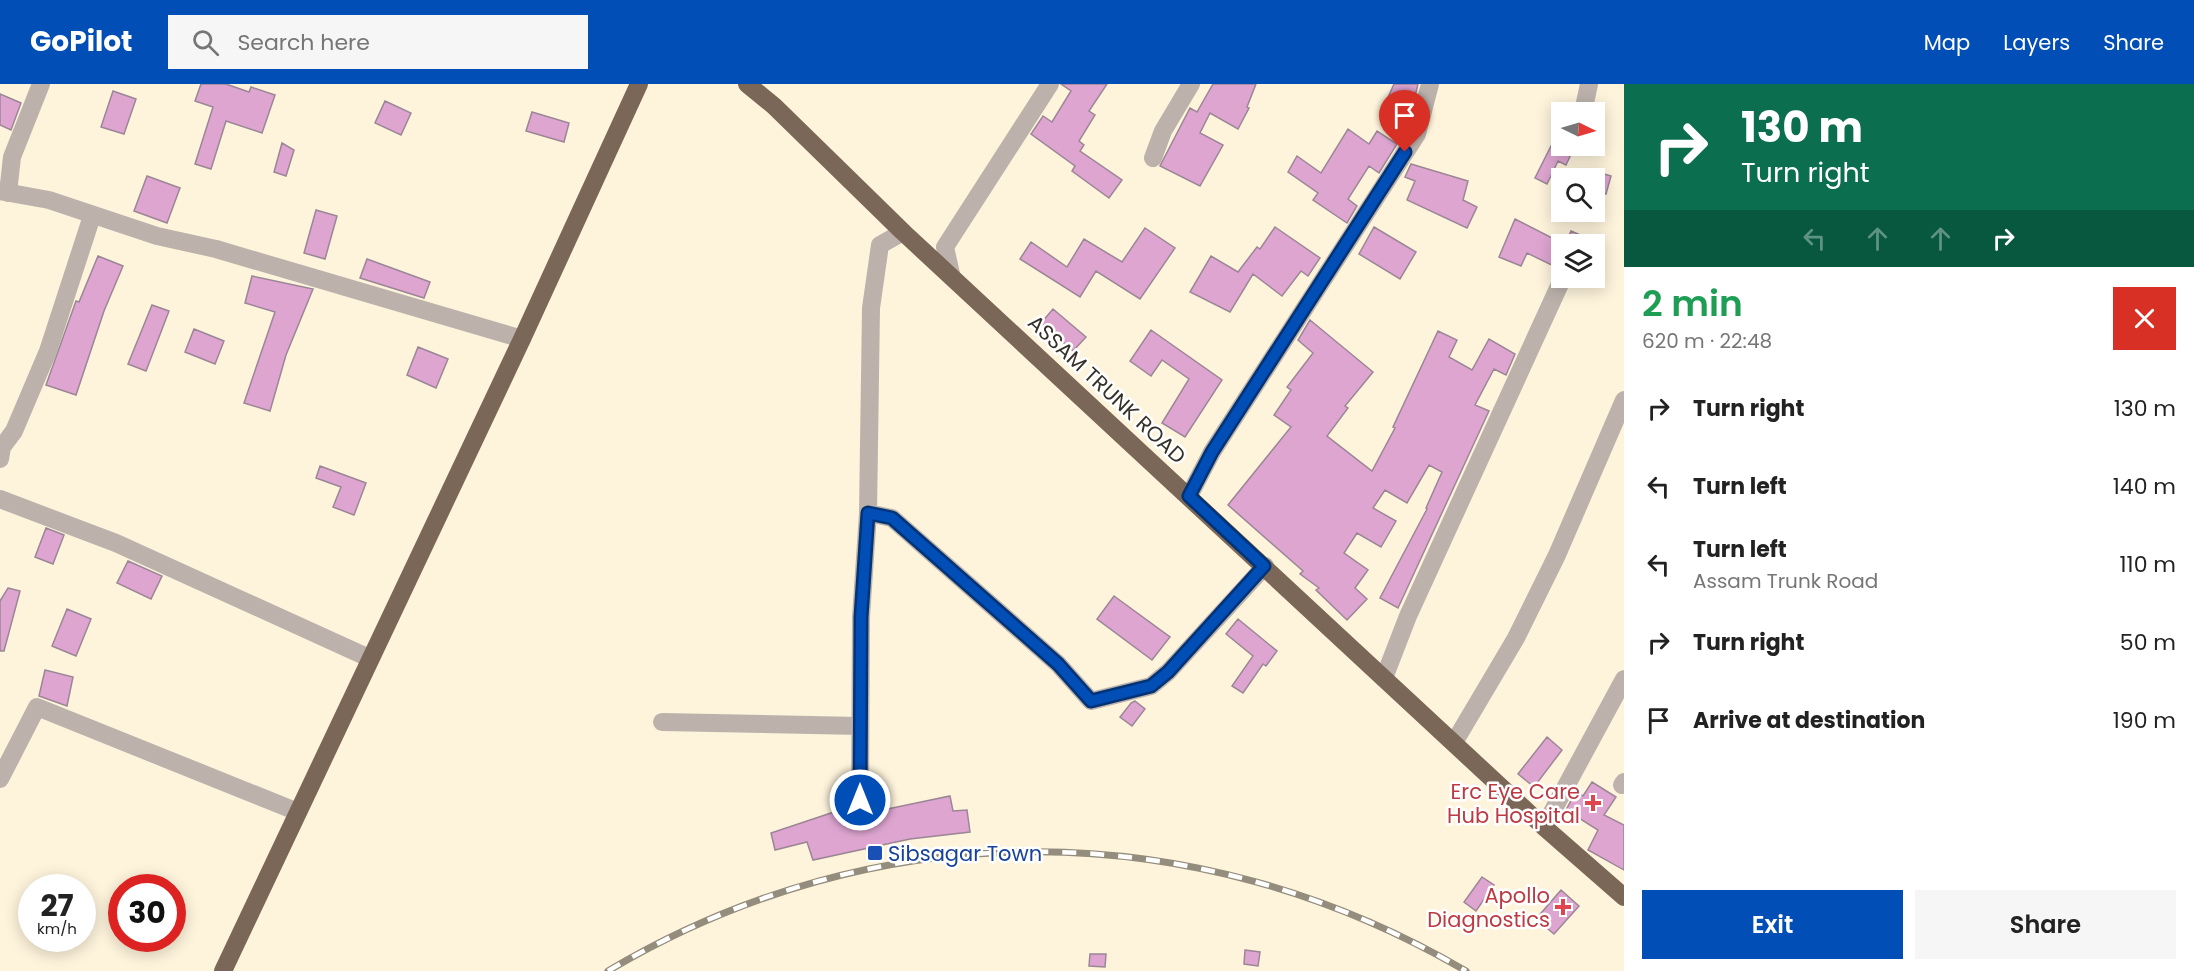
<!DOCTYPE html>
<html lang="en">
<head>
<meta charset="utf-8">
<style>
  body { margin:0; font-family:Poppins,sans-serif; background:#f6f6f6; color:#222; height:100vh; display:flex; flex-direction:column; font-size:22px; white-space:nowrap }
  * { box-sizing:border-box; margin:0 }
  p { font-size:20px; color:#767676 }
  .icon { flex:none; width:33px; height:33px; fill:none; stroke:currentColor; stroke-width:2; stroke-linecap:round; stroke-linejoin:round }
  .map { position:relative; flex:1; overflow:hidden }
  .panel { display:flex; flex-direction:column; background:#fff; width:570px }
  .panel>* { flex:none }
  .guide { background:#0b6e4f; color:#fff; overflow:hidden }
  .needle { width:39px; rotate:95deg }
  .fabs { position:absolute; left:1551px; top:18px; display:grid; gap:12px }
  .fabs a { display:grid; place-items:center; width:54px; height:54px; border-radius:0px; background:#fff; box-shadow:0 3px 15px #0003; font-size:30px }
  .speed { position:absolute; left:18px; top:790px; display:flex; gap:12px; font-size:30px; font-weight:700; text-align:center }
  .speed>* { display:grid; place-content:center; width:78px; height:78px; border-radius:50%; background:#fff; box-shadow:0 3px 15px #0003; line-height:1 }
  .speed small { font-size:15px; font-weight:400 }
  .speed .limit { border:9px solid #d22; background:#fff; color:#111 }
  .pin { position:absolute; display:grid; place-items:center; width:51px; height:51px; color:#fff; margin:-62px -26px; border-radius:50% 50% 50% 0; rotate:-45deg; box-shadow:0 0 6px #0007 }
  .pin .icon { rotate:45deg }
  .me { position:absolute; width:66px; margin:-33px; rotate:0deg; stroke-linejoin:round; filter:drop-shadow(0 0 4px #0008) }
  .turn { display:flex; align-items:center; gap:21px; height:126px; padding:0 18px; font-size:27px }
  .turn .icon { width:78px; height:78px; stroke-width:2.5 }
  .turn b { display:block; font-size:42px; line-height:51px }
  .lanes { display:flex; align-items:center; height:57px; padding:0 18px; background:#0003; justify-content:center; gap:30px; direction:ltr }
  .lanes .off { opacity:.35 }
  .round { display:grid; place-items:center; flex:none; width:63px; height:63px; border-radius:0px; background:#f6f6f6 }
  .headline { display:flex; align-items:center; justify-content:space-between; height:102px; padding:0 18px }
  h1 { font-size:36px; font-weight:600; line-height:45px; color:#1e9e55 }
  .cta { display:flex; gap:12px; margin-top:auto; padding:12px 18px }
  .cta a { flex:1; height:69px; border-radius:0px; background:#014eb7; color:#fff; font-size:24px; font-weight:600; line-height:69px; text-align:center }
  .cta a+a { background:#f6f6f6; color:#222 }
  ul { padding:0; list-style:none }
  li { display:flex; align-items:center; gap:18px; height:78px; padding:0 18px }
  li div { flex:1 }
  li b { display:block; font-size:22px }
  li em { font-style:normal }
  header { display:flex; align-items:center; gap:36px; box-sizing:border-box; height:84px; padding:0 30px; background:#014eb7; color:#fff }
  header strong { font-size:28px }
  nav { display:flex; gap:33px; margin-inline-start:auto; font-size:21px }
  .search { width:420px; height:54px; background:#f6f6f6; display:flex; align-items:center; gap:15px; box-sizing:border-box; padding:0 21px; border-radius:0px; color:#767676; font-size:22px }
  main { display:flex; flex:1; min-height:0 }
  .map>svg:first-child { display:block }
</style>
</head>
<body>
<header>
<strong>GoPilot</strong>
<div class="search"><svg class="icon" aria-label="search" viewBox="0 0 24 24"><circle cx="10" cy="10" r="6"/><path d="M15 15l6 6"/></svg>Search here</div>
<nav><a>Map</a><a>Layers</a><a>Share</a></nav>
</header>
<main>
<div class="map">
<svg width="1624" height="887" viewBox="0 0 1624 887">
  <rect width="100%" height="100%" fill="#fef4dc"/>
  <path fill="#dea5d1" stroke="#9b8696" stroke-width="1.5" d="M201,0H226L249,8L251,3L275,11L262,49L226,37L211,85L195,80L213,23L195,17Z
    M1061,0H1107L1089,27L1095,31L1079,57L1084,61L1080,67L1122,96L1109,114L1072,87L1075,82L1031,50L1043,32L1052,38L1071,7Z
    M1213,0H1256L1247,23L1249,24L1238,45L1210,29L1200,49L1223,61L1200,102L1160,82L1190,24L1197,28Z
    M1394,0H1418L1408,41L1382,27Z
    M113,7L136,15L124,50L101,43Z
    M0,10L21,19L11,46L0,41Z
    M385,17L411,29L401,51L375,39Z
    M532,28L569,39L564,58L526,47Z
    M1348,45L1369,60L1377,47L1397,60L1379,89L1369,82L1348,115L1357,122L1347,139L1313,116L1318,109L1288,88L1297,72L1321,89Z
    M1553,58L1572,68L1566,81L1558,77L1547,100L1535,94Z
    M282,59L294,66L286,92L274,88Z
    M1411,80L1468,97L1463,116L1477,123L1467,144L1407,116L1415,97L1405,93Z
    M1594,87L1611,92L1606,110L1594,106Z
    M147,92L180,104L167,139L134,127Z
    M316,126L337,132L325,175L304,169Z
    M1515,135L1562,159V186L1527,169L1521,182L1499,173Z
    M1275,143L1320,174L1308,192L1301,187L1282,212L1253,190L1230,228L1190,208L1211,172L1238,188L1257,163L1260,165Z
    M1374,143L1416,168L1400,195L1359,170Z
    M1145,144L1175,164L1140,215L1096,187L1080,213L1020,175L1031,158L1067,183L1084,155L1122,178Z
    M1571,147L1601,160H1565Z
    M98,172L123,182L104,227L76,311L46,301L76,217L79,218Z
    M367,175L430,198L424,214L360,194Z
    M252,192L313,205L286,271L270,327L244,319L275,228L245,219Z
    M152,221L169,227L146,287L128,280Z
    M1053,225L1086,253L1073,267L1041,239Z
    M1310,236L1373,288L1345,322L1348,324L1327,352L1372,387L1395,344L1393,343L1438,247L1457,256L1449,273L1472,286L1489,255L1515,270L1506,291L1494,285L1475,321L1489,327L1398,524L1380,514L1427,425L1426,424L1442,388L1429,381L1407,419L1385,406L1373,424L1396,437L1381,463L1357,449L1344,469L1368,486L1355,504L1367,515L1347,536L1316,506L1319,504L1300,490L1303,487L1228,421L1291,343L1274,331L1291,306L1287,303L1313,269L1298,256Z
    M194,245L224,257L215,280L185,268Z
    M1151,246L1222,296L1185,353L1162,339L1189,295L1162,276L1151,292L1130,277Z
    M418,263L448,275L436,304L407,291Z
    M320,382L366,399L354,431L333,423L341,403L316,394Z
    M46,444L64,451L53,480L35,473Z
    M128,477L162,492L151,515L117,499Z
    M8,504L20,507L4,567H0V517Z
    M1114,512L1170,553L1152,576L1097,535Z
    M67,525L91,535L76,572L52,562Z
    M1238,535L1277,567L1266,582L1263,580L1243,609L1232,602L1253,572L1226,550Z
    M45,586L73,593L67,622L39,612Z
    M1135,617L1145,625L1132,642L1120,633L1131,619Z
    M1547,653L1562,666L1534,703L1518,690Z
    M1592,698L1616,713L1604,731L1624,741V786L1588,766L1598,746L1566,726L1576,707L1583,712Z
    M950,712L953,727L967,726L970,748L910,755L813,776L807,758L775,766L771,749L837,727L840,735Z
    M1482,793L1494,801L1476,827L1464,818Z
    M1561,806L1579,822L1554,850L1536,835Z
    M1245,866L1260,868L1258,882L1244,880Z
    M1090,870H1106L1105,883L1089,882Z"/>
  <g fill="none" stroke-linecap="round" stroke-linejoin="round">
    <path stroke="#bcb2ab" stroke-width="18" d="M1583,28L1589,0
      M1153,74L1163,47L1191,0
      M0,107L49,116L157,152L216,165L522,255
      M8,109L12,73L41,0
      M951,190L945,163L1050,0
      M0,375L2,363L14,347L48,267L92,132
      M1189,412L1212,368L1417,50L1430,0
      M0,415L116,459L369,574
      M868,429L892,434L1058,580L1091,617L1151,602L1168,588L1265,482
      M1384,594L1408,532L1560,200
      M662,638L860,642
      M1455,657L1516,554L1557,471L1624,316
      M0,695L37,623L298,728
      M1622,701L1624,698
      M860,716L861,533L868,429L871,224L880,161L903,148
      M1544,743L1624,595"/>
    <path stroke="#7b6758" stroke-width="18" d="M747,0L774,22L903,148L1544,743L1624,813
      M223,887L522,255L639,0"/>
    <g stroke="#948d7d" stroke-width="7">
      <path id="rail" d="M608,887C877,727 1196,729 1466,887"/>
    </g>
    <use href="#rail" stroke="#fff" stroke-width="4.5" stroke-dasharray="14" stroke-linecap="butt"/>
  </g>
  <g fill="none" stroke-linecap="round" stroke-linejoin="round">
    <g stroke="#013377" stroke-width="15">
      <path id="route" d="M860,716L861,533L868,429L892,434L1058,580L1091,617L1151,602L1168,588L1264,482L1189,412L1212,368L1405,68"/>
    </g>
    <use href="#route" stroke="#014eb7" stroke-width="10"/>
  </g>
  <g fill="#e0444e" stroke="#fff" stroke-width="2">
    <path d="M1590 710h6v6h6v6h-6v6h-6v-6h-6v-6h6z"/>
    <path d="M1560 814h6v6h6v6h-6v6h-6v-6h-6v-6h6z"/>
  </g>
  <rect fill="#1a4fb4" stroke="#fff" stroke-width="2" x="867" y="761" width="16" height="16" rx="3"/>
  <g text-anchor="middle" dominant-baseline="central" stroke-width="5" stroke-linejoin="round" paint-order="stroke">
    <g font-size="21" fill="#353128" stroke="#fff">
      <text transform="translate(1107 305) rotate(43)">ASSAM TRUNK ROAD</text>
    </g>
    <g font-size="21" fill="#be3a42" stroke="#fff" text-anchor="end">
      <text x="1580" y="707">Erc Eye Care<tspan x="1580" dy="24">Hub Hospital</tspan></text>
      <text x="1550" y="811">Apollo<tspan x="1550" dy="24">Diagnostics</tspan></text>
    </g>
    <g font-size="21" fill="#164399" stroke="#fff" text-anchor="start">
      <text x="888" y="769">Sibsagar Town</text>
    </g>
  </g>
</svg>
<div class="fabs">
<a><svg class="needle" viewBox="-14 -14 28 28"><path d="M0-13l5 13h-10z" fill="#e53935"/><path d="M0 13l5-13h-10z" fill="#767676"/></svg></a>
<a><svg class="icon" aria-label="search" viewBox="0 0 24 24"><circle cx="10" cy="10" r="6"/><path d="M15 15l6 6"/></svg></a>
<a><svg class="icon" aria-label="layers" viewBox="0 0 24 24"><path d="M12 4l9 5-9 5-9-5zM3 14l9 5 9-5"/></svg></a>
</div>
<div class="speed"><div>27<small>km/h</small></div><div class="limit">30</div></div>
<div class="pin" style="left:1405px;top:68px;background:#d93025"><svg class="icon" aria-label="arrive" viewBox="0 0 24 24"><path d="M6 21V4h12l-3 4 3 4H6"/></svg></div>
<svg class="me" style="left:860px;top:716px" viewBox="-20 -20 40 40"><circle r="17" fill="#014eb7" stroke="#fff" stroke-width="3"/><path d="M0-11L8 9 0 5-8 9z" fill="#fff"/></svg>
</div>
<section class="panel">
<div class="guide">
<div class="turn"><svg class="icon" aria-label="right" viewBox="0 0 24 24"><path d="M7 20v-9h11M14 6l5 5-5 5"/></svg><div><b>130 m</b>Turn right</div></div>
<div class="lanes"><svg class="icon off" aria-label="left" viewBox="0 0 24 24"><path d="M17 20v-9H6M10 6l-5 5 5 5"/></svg><svg class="icon off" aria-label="ahead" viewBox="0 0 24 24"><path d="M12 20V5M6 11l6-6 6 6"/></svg><svg class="icon off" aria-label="ahead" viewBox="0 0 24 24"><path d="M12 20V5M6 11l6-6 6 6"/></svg><svg class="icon" aria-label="right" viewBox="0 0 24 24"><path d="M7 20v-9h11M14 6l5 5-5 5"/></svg></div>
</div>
<div class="headline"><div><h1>2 min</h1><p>620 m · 22:48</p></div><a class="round" style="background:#d93025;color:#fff"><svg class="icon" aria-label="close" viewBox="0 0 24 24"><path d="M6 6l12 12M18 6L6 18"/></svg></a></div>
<ul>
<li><svg class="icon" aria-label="right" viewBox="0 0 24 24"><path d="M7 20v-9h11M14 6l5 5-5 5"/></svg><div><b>Turn right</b></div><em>130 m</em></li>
<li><svg class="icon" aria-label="left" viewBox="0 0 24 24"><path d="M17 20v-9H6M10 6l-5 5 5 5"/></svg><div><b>Turn left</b></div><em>140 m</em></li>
<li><svg class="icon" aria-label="left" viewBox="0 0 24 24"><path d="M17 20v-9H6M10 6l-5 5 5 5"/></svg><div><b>Turn left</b><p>Assam Trunk Road</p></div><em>110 m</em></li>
<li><svg class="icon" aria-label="right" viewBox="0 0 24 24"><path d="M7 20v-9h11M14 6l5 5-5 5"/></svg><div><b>Turn right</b></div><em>50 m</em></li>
<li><svg class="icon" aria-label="arrive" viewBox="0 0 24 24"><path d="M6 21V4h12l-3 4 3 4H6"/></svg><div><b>Arrive at destination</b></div><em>190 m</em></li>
</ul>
<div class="cta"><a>Exit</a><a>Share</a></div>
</section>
</main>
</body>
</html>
